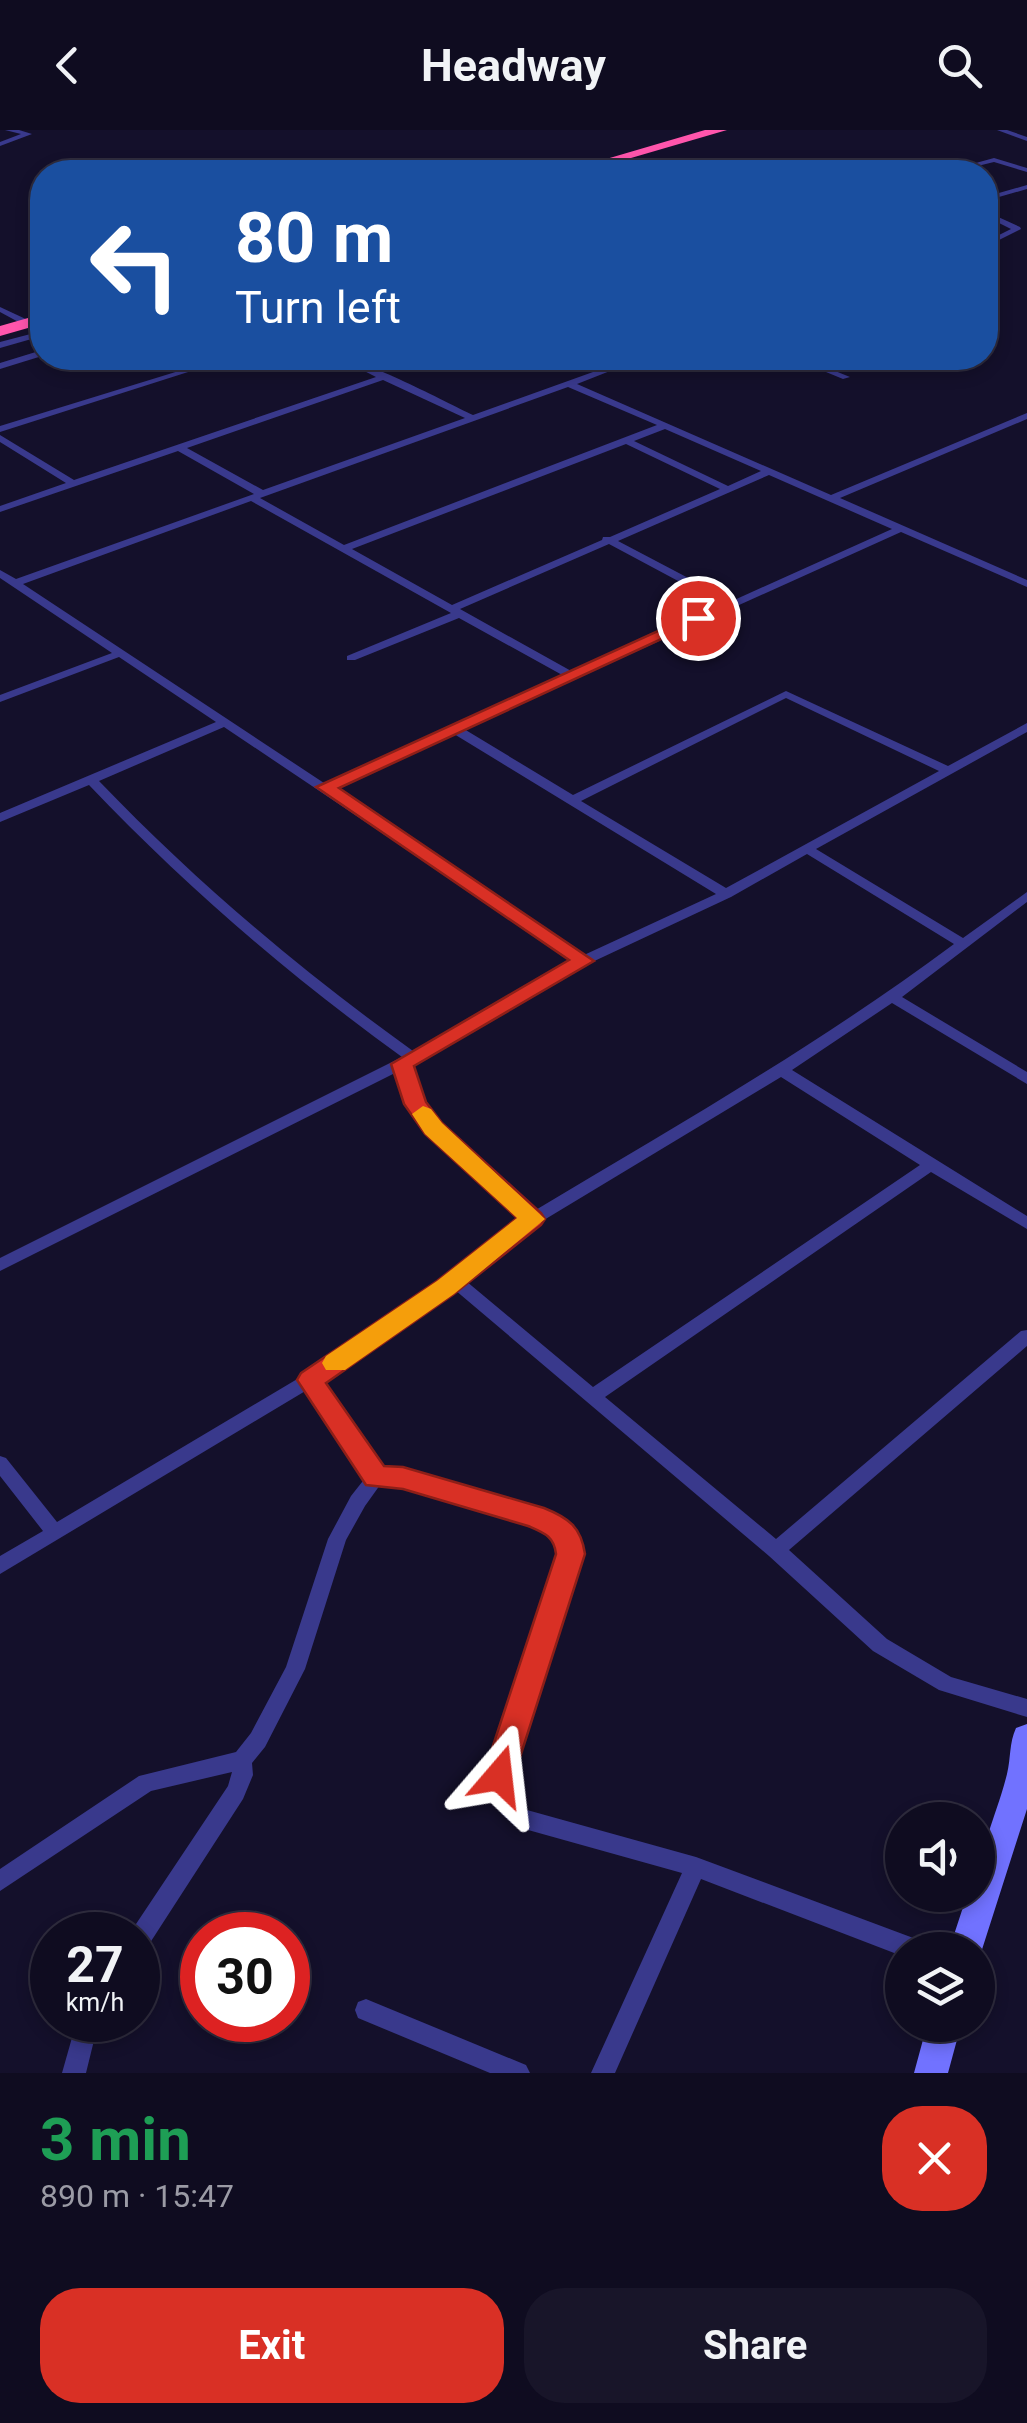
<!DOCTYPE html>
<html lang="en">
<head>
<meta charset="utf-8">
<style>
  body { margin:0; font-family:Roboto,sans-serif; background:#181529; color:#f1f3f6; height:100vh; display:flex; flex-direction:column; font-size:38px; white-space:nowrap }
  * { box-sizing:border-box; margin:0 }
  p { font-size:32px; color:#9b9ba5 }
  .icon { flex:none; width:55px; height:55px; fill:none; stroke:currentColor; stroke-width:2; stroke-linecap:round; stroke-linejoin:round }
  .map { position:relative; height:1943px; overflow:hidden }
  .panel { display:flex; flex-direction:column; background:#0f0c20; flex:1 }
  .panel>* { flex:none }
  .top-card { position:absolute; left:30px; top:30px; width:968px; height:210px; border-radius:40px; box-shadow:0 5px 15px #0003,0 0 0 2px #2f2c3e; background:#1a4fa0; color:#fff; overflow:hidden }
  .fabs { position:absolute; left:885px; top:1672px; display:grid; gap:20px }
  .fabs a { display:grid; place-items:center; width:110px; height:110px; border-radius:50%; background:#0f0c20; box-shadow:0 5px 15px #0003,0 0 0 2px #2f2c3e; font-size:50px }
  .speed { position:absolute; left:30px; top:1782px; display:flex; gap:20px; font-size:50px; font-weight:700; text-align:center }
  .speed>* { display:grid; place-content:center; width:130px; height:130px; border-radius:50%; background:#0f0c20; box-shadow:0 5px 15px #0003,0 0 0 2px #2f2c3e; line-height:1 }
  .speed small { font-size:25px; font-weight:400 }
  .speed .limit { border:15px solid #d22; background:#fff; color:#111 }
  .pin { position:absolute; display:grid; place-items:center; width:85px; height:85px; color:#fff; margin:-42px; border:5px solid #fff; border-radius:50%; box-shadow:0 2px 10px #0007 }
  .me { position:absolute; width:110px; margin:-55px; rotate:17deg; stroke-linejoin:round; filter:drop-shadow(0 0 8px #0008) }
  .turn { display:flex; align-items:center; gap:35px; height:210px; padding:0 40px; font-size:45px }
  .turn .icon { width:130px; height:130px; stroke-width:2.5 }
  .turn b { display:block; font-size:70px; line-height:85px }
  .round { display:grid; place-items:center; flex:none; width:105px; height:105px; border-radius:40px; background:#181529 }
  .summary { display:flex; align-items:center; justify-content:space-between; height:170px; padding:0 40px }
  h1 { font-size:60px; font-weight:700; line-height:75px; color:#1e9e55 }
  .primary-button { display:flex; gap:20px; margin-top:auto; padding:20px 40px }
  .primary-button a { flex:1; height:115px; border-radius:40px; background:#d93025; color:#fff; font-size:40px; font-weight:700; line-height:115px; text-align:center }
  .primary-button a+a { background:#181529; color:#f1f3f6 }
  header { display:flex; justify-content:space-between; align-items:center; height:130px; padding:0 40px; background:#0f0c20; font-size:45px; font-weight:700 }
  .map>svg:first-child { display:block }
</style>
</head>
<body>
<header><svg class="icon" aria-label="back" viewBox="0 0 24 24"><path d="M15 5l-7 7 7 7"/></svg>Headway<svg class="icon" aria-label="search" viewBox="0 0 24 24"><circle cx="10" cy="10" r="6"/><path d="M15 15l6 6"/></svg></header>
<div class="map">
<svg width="1027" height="1943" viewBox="0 0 1027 1943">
  <rect width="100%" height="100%" fill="#14102b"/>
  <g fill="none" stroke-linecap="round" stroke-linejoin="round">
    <path fill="#39398c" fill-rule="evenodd" d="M5,0H19L32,4L0,16V12L21,4Z
      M997,0H1007L1027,7V11Z
      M994,28L1027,38V42L994,32L953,42H943Z
      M1027,55V59L985,71V67Z
      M985,81L1020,97L1021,99L985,117V112L1011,99L985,86Z
      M0,177L30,191L31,193L24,195L0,182Z
      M42,201V206L0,218V212Z
      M39,221H42V226L0,239V233Z
      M221,228H232L0,302V296Z
      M339,228C360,227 446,272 473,285L632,228H643L577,254L831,365L1027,283V289L840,368L1027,450V457L901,402L464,599L573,665L786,561L948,636L1027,593V602L816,719L963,808L1027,762V772L902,867L1027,942V954L892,873L792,940L1027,1086V1099L931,1042L605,1267L776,1409L1021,1201L1027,1200V1216L789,1420L887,1509L951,1547L1027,1569V1587L939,1560L873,1521L769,1426L455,1160L321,1252L381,1340C417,1344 548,1372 569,1396C576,1404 578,1414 579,1425L509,1645L517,1670L527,1680L696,1727L916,1809L924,1812L927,1820H902V1826L701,1749L615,1943H591L682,1743L521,1698L514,1695L501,1683L489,1645L561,1425C560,1416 560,1410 553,1404C526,1381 418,1359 380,1355L365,1376L346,1410L305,1539L265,1617L252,1633L253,1645L243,1669L146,1819L138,1822V1805H129L130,1803L228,1656L232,1642L151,1661L0,1761V1739L139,1646L236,1622L251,1603L286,1537L328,1409L351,1366L366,1347L307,1260L0,1444V1426L43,1401L0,1346V1326L6,1328L57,1392L304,1245L440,1154L523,1089L428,1003L407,974L397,942L0,1141V1128L402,927C290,846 185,756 89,655L0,692V683L216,592L119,527L0,572V565L112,523L0,448V440L16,449L254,364L178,321L0,382V376L66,353L0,312V305L74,350L376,247ZM383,250L465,288L263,360L187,318ZM568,257L657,295L344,415L260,368ZM665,299L761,341L728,356L634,311ZM626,314L720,359L610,407H603L602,410L452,475L352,419ZM769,345L892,399L732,471L618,411ZM251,371L451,483L347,526V530H355L459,488L564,546L324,653L23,454ZM609,414L723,475L573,542L460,479ZM786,568L939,641L726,758L581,671ZM224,597L573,831L413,921C300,840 195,751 99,651ZM454,604L716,764L584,825L332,659ZM807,724L954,814C821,913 677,996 534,1081L438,995L422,973L410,936L588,834L731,767ZM781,947L920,1035L593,1257L466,1151L539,1093Z
      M792,228H803L850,247L843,249Z
      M366,1869L526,1935L530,1943H490L358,1888L355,1880L358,1872Z
      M77,1890H99L86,1943H62Z"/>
    <path fill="#7172ff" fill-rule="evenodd" d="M1027,1594V1679L978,1832V1820H949L967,1765H978C978,1718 996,1688 1007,1644C1011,1628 1009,1613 1016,1598Z
      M927,1895H961L948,1943H914Z"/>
    <path fill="#ff55ac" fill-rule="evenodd" d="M705,0H727L583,42H562Z
      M42,184V194L0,206V196Z"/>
  </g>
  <path fill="#d93025" stroke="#8d1f18" stroke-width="2.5" d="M693,485L707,488L339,658L594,831L414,936L426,972L442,993L541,1083L545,1089L541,1095L454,1164L326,1253L384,1336L403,1337L544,1378C569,1388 581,1397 585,1424L514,1646L510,1656L499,1660L488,1656L483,1646L556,1424C554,1406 544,1403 528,1396L403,1359L366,1355L297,1250L301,1243L437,1151L517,1088L425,1004L404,974L391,934L569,830L316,657Z"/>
  <path fill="#f59e0b" d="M423,976L431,979L442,993L545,1089L454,1164L345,1240H326L322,1233L326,1226L437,1151L517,1088L425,1004L412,984Z"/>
</svg>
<div class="fabs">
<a><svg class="icon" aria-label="sound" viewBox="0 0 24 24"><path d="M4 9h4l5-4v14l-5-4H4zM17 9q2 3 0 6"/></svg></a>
<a><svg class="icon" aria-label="layers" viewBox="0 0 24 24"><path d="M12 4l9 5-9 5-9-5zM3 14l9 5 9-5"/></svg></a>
</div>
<div class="speed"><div>27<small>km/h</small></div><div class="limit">30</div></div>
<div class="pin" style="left:698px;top:488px;background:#d93025"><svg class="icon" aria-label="arrive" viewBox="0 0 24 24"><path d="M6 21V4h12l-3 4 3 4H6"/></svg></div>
<svg class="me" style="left:499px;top:1646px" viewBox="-20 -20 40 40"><path d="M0-17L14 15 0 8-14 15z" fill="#d93025" stroke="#fff" stroke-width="4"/></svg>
<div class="top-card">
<div class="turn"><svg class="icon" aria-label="left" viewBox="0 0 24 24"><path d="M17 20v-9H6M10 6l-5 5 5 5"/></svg><div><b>80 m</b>Turn left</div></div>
</div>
</div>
<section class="panel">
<div class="summary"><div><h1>3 min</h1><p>890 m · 15:47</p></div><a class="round" style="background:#d93025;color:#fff"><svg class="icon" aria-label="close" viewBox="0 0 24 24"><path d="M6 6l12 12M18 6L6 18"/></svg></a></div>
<div class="primary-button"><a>Exit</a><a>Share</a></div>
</section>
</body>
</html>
